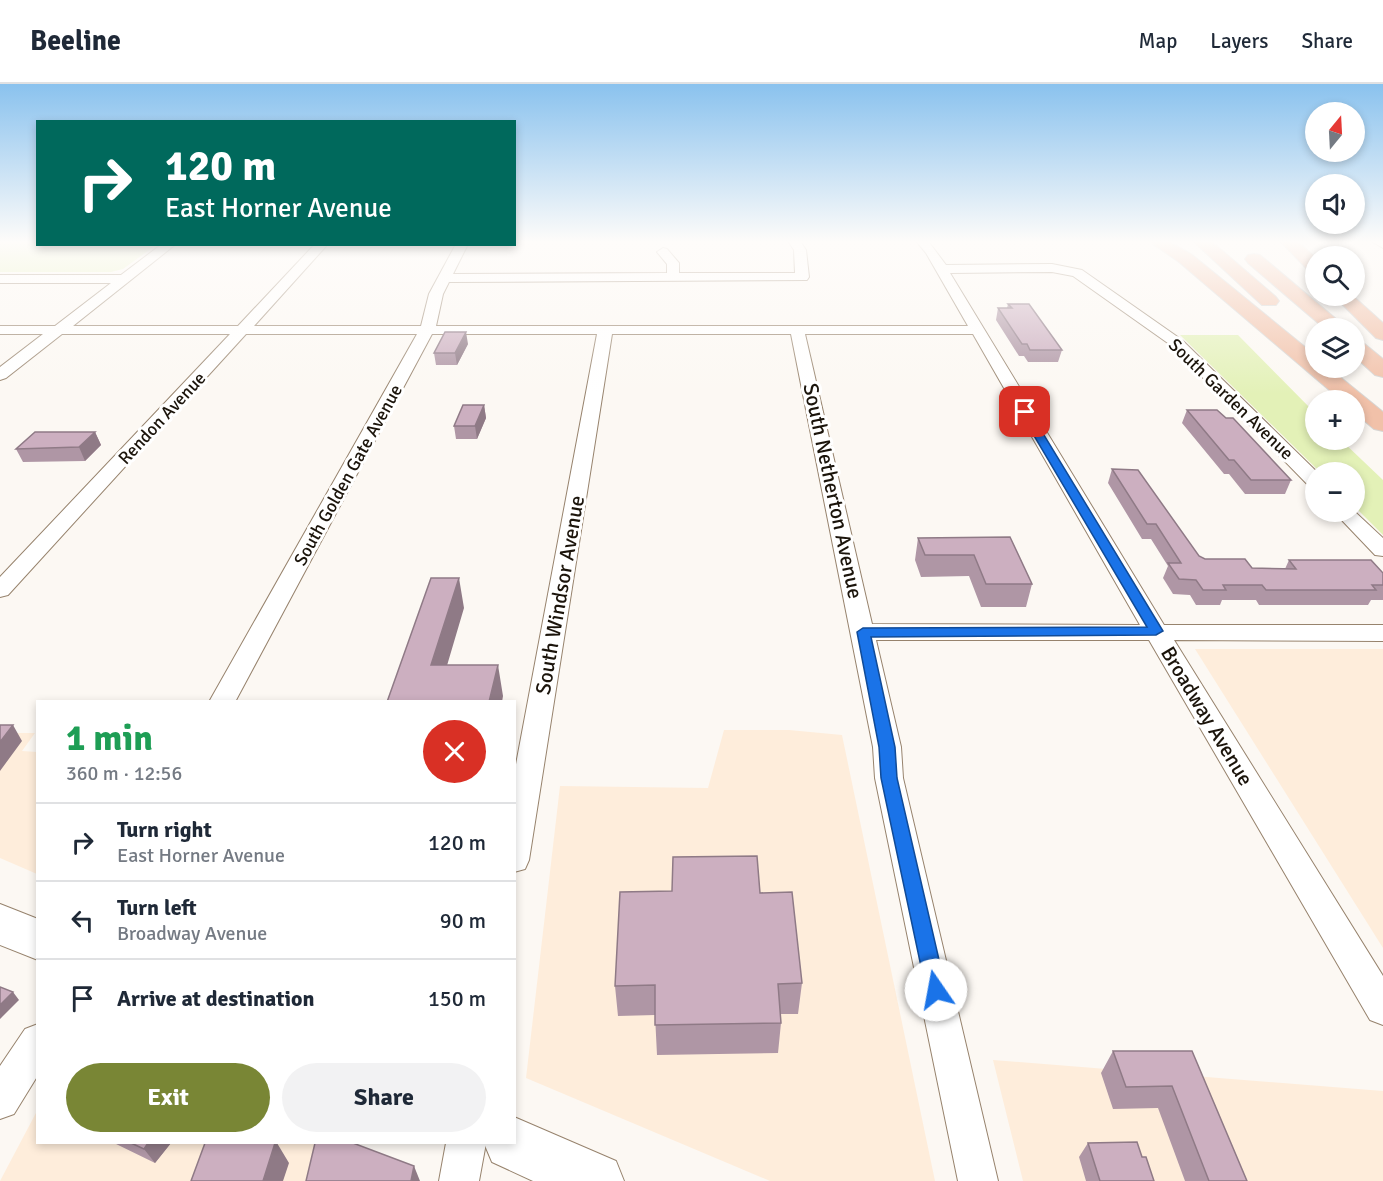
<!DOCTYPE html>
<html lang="en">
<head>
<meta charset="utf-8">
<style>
  body { margin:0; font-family:Signika,sans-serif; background:#f2f2f3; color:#1f2937; height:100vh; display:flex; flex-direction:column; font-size:22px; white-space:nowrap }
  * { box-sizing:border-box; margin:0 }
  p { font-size:20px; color:#747a83 }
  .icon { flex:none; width:33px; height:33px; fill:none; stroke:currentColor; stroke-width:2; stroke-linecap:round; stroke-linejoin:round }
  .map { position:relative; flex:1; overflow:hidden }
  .sheet { position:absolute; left:36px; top:616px; width:480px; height:444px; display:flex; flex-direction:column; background:#fff; border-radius:0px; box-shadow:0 3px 9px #0003 }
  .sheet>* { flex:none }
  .banner { position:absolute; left:36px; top:36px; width:480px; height:126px; border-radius:0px; box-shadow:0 3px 9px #0003; background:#00695c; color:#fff; overflow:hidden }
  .needle { width:39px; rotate:18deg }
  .fabs { position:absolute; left:1305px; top:18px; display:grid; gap:12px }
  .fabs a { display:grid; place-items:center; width:60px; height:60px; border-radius:50%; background:#fff; box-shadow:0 3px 9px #0003; font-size:30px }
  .pin { position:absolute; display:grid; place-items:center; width:51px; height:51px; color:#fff; margin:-26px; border-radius:12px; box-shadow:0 3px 9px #0006 }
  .me { position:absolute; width:66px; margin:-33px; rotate:348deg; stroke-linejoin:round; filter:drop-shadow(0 0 4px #0008) }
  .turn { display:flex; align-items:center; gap:21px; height:126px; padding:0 30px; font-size:27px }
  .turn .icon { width:78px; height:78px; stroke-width:2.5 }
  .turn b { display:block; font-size:42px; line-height:51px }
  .round { display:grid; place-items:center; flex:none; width:63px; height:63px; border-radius:32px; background:#f2f2f3 }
  .summary { display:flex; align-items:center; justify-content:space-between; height:102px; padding:0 30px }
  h1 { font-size:36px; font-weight:800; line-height:45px; color:#1e9e55 }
  .button { display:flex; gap:12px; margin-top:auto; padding:12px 30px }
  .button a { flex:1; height:69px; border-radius:36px; background:#798635; color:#fff; font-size:24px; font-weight:800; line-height:69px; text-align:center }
  .button a+a { background:#f2f2f3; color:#1f2937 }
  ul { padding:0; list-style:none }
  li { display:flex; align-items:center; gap:18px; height:78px; padding:0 30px; border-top:2px solid #e0e1e3 }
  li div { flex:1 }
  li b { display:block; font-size:22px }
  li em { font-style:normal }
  header { display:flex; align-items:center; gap:36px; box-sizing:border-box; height:84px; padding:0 30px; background:#fff; border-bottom:2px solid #e0e1e3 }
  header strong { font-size:28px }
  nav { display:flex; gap:33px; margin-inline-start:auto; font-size:21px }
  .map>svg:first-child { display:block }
</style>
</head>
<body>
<header>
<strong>Beeline</strong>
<nav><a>Map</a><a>Layers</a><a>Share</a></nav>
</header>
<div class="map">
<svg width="1383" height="1097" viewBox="0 0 1383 1097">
  <rect width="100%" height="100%" fill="#fcf8f3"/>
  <path fill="#feeddb" d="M1195,565H1383V864Z
    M724,646H789L842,651L935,1097H770L526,994L560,702L708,704Z
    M0,649H35L22,667L37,668V790L0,774Z
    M993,976L1383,1007V1097H1023Z
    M37,1027L38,1059H334L415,1097H0Z"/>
  <path fill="#e3f1b7" d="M0,157H37L38,160L156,161L123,185L111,188H0Z
    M1180,251H1238L1315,329L1316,356H1341L1383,396V451L1355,423L1354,388H1320Z"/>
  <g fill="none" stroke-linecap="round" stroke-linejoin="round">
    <g stroke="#97836d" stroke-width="2">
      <path id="street" d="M788,157H800L806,166L809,193L807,196L449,198L443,210L436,242H968L926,169L916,157H928L946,181L1052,180L1082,186L1182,256L1317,388H1316V404L1309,402L1172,262L1073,192L1052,188L950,189L1164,541H1383V557L1174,556L1383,892V941L1370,936L1149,556H876L901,663L903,694L998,1097H958L875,694L873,663L791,250H612L529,776L525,785L514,788V691L597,250H432L235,618H209L417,250H246L8,511L0,513V493L230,250H62L6,294L0,296V283L43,250H0V242H55L111,199H0V191H121L162,160H176L73,242H238L315,160H328L254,242H421L429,210L456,160H468L453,190L667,189V180L657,168L663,164L667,165L679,179V189H795L794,166ZM805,250H973L1140,541L872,540Z
        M1371,157H1383V164Z
        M1354,427L1383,454V472L1375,471L1334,428Z
        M38,940V991L14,1030L0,1035V982L25,945Z
        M446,1059H486L479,1097H439Z"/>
    </g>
    <g stroke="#97836d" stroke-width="2">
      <path id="secondary" d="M0,820L38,835V876L0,861Z
        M514,1033L616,1077L624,1097H533L492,1078L484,1059H514Z"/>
    </g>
    <g stroke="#d6d5d3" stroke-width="2">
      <path id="highway" d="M1149,157H1168L1191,170L1316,272V284H1329L1383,328V347L1374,345L1354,328V316H1341L1179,178Z
        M1193,157H1211L1276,213L1279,217L1276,221H1262Z
        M1280,157H1297L1316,174V189L1310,188Z
        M1254,170L1260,171L1342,240L1345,244H1324L1248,179L1245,175L1248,171Z
        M1334,212H1353L1383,239V256L1376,254Z
        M1354,255L1361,257L1383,275V293L1375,291L1354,272Z"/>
    </g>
    <use href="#street" fill="#fff" fill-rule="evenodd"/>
    <use href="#secondary" fill="#fff" fill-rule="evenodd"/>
    <use href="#highway" fill="#f1c1a9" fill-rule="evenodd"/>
  </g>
  <path fill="#af96a5" d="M1008,220L1062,266L1058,278H1028L1024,272H1019L996,236L998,224H1007Z
    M468,260L457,281H436L434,269Z
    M484,321L486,334L477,355H456L454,342Z
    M1187,326L1291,396L1285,410H1245L1229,390H1224L1182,339Z
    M95,348L101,361L85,377L23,378L16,365Z
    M1112,385L1199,472L1205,475L1252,484L1285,485L1289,476L1383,489V516H1371L1368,521H1259L1256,516H1222L1220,521H1196L1190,511L1173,510L1163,494L1168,482L1151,455H1142L1108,399Z
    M1010,453L1032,500L1026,523H981L969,492L921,493L915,476L918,454Z
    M760,809L802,899L798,930H781V939L778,969L657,971L655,931L618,932L615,902Z
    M1113,967H1192L1247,1097H1185L1158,1024L1113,1025L1101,989Z
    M114,1059H171L155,1079Z
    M1088,1059L1142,1073L1154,1097H1086L1079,1073Z"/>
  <path fill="#8f7a86" d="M466,248L468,260L457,281L455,269Z
    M484,321L486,334L477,355L475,342Z
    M95,348L101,361L85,377L79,363Z
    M459,494L464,524L438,612L431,581Z
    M498,581L503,612L502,618H489Z
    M13,641L22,657L0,687V658Z
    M13,908L19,916L0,935V921Z
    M148,1059H171L155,1079L144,1065Z
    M275,1059H277L289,1079L283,1097H263Z
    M414,1082L420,1097H411Z"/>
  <path fill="#ccafc0" stroke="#8f7a86" stroke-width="1.5" d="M1008,220H1029L1062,266H1030L1027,260H1022L998,224H1012Z
    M445,248H466L455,269H434Z
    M463,321H484L475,342H454Z
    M1187,326H1217L1226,334H1233L1291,396H1251L1234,376H1229Z
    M35,348H95L79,363L16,365Z
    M1112,385L1138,386L1199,472L1205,475H1245L1252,484L1296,485L1289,476H1371L1383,489V501H1372L1376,506H1266L1262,501H1223L1226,506H1203L1196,496L1179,495L1168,479H1181L1156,440H1147Z
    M1010,453L1032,500H986L974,471H925L918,454Z
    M431,494H459L431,581H498L489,618H387Z
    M0,641H13L0,658Z
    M757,772L760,809L792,808L802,899L778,900L781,939L655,941V901L615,902L620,808L672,807L673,773Z
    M0,903L13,908L0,921Z
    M1113,967H1192L1247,1097H1209L1172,1002L1126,1003Z
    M1137,1058L1142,1073H1146L1154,1097H1100L1088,1059Z
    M131,1059H148L144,1065Z
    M205,1059H275L263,1097H191Z
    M315,1059H353L414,1082L411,1097H306Z"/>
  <linearGradient id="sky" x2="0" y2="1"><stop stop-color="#8ac2ee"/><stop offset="0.51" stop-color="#fefcfa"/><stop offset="1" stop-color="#fefcfa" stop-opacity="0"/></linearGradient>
  <rect width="1383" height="310" fill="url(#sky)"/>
  <path fill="#1a73e8" stroke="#114b97" stroke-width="1.5" d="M1025,325L1030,328L1163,547L1156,551L871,553L895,663L897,694L946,906L943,913L936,915L929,913L926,906L881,694L879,663L857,548L863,544L1147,543L1020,328Z"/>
  <g text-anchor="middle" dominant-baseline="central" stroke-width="6" stroke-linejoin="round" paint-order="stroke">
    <g font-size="18" fill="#1b140b" stroke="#fff">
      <text transform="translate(1231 315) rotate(44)">South Garden Avenue</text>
      <text transform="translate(162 334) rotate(-47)">Rendon Avenue</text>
      <text transform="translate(348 391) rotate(-61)">South Golden Gate Avenue</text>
    </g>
    <g font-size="21" fill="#1b140b" stroke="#fff">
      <text transform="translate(833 407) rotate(78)">South Netherton Avenue</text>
      <text transform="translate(560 511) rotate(-80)">South Windsor Avenue</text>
      <text transform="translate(1207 632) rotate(59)">Broadway Avenue</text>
    </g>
  </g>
</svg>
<div class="fabs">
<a><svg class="needle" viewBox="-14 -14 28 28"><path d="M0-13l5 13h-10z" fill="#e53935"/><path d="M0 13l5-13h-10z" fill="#747a83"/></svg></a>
<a><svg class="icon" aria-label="sound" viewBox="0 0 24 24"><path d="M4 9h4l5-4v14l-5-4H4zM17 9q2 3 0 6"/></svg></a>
<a><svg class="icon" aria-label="search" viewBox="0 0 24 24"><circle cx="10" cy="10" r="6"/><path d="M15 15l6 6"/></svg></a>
<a><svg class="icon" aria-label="layers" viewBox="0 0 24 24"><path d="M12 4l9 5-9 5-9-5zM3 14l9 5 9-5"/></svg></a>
<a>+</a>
<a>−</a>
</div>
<div class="pin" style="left:1025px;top:328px;background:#d93025"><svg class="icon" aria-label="arrive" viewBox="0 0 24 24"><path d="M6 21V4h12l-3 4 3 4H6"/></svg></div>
<svg class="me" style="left:936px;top:906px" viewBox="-20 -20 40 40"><circle r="19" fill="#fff"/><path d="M0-13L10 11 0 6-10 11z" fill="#1a73e8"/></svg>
<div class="banner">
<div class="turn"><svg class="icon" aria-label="right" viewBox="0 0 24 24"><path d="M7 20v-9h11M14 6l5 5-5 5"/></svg><div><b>120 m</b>East Horner Avenue</div></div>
</div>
<section class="sheet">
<div class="summary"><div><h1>1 min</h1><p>360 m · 12:56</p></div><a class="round" style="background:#d93025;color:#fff"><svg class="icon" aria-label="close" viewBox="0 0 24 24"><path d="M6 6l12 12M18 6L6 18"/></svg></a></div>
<ul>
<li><svg class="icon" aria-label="right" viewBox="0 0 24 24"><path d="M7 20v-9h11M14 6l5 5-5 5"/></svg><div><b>Turn right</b><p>East Horner Avenue</p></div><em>120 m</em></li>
<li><svg class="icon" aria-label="left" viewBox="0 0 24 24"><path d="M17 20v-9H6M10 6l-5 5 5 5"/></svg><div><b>Turn left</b><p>Broadway Avenue</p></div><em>90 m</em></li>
<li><svg class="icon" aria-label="arrive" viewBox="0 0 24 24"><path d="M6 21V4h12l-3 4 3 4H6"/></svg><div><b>Arrive at destination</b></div><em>150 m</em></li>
</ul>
<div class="button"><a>Exit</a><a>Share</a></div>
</section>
</div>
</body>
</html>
